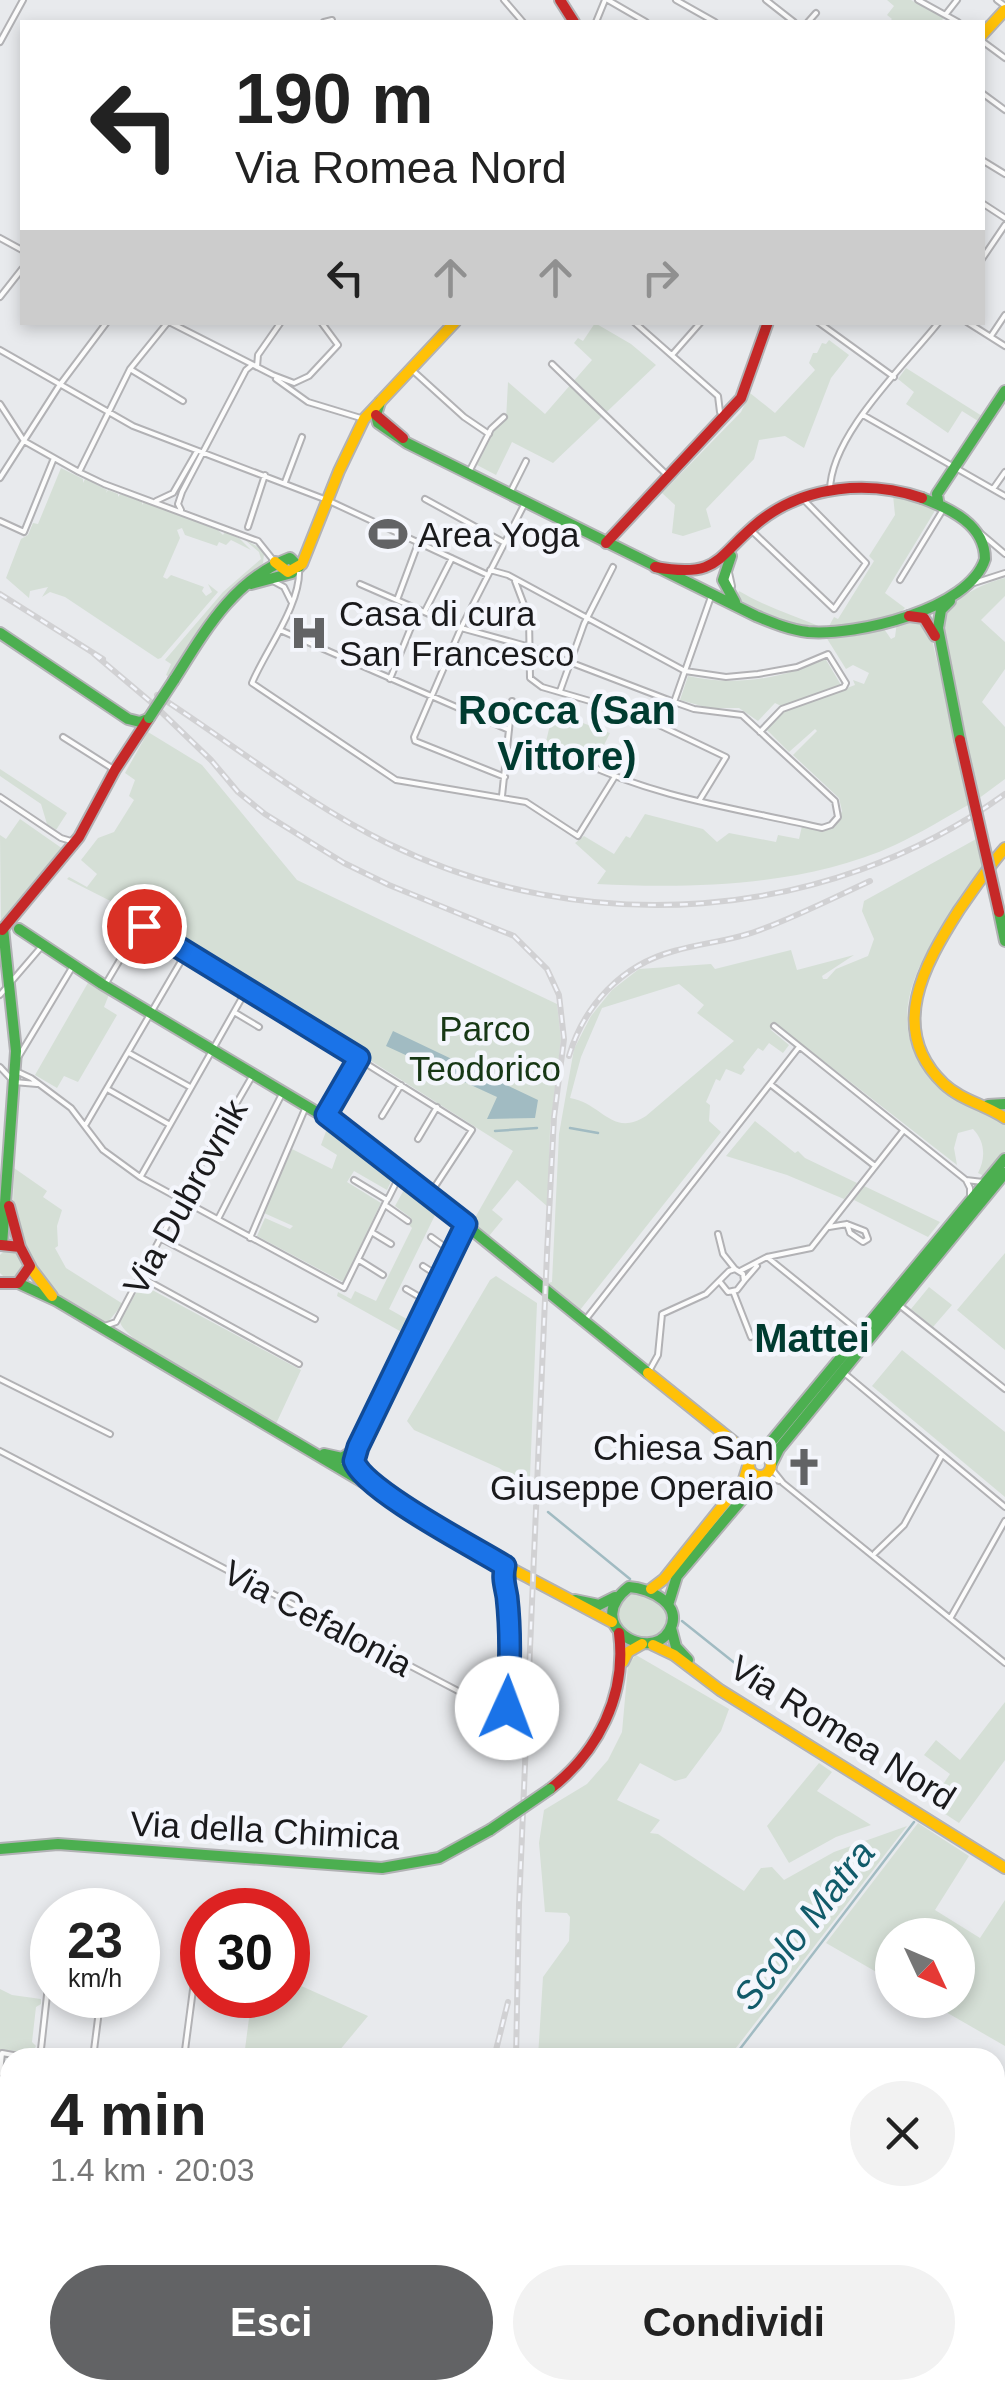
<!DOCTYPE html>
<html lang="it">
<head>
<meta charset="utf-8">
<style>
  body { margin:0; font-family:Arial,sans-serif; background:#f2f2f2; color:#222; height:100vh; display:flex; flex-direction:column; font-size:38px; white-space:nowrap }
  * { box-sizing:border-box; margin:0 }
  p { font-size:32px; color:#767676 }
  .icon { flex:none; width:55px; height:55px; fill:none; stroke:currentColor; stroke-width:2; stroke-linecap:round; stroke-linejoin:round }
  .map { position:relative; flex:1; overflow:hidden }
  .panel { position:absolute; left:0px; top:2048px; width:1005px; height:352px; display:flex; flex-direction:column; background:#fff; border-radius:30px 30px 0 0; box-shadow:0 5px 15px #0003 }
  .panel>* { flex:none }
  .guide { position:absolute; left:20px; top:20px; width:965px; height:305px; border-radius:0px; box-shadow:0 5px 15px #0003; background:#fff; color:#222; overflow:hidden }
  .needle { width:65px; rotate:134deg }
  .controls { position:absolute; left:875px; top:1918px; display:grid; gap:20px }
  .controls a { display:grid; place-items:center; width:100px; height:100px; border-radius:50%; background:#fff; box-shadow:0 5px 15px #0003; font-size:50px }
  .speed { position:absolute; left:30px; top:1888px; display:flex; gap:20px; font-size:50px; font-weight:700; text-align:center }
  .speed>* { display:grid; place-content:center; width:130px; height:130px; border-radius:50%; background:#fff; box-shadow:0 5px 15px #0003; line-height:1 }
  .speed small { font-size:25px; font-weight:400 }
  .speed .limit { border:15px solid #d22; background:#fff; color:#111 }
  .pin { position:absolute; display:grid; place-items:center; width:85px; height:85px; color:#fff; margin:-42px; border:5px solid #fff; border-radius:50%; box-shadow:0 2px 10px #0007 }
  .me { position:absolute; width:110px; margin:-55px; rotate:2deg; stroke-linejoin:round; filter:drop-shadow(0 0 8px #0008) }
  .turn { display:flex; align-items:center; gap:35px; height:210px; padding:0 50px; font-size:45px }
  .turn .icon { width:130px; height:130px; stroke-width:2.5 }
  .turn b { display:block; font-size:70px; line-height:85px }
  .lanes { display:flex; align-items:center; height:95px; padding:0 50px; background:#0003; justify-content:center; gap:50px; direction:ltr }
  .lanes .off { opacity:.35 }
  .round { display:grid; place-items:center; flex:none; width:105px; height:105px; border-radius:52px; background:#f2f2f2 }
  .summary { display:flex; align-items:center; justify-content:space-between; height:170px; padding:0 50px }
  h1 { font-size:60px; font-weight:700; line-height:75px }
  .button { display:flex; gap:20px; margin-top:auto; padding:20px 50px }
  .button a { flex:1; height:115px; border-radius:60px; background:#626365; color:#fff; font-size:40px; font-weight:700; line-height:115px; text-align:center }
  .button a+a { background:#f2f2f2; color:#222 }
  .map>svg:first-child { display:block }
</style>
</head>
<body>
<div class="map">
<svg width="1005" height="2399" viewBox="0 0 1005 2399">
  <rect width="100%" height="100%" fill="#e8eaed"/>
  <path fill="#d5dfd6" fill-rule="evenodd" d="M887,0H911L944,18L940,22H889L892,19L887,15L894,6Z
    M595,323L631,344L656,365L553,463L512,442L496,475L477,465L494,431L506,420L508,382L545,414L592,360L574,343L578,338L583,341Z
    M829,340L849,355L831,378L804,448L785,436L759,440L754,459L706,509L711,527L683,536L672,533L675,505L662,493L741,412L750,393L775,413L815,370L809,363L813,353H817L822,343L826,344Z
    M906,368L982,416L978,421L962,411L948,433L906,404L914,392L898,379Z
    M61,468L83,479V483L85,479L107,490L106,493L108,490L118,494V497L120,494L142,501V505L144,502L217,529L223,535L225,532L239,538L251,550L231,540L226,545L219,542L217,546L185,535L182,528L177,530L180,538L163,577L167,579L171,575L204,587L202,591L206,596L212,592L208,584L218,592L161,658L158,659L65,597L50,592L42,597L48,587L30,591L29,598L6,578L21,539L28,535L33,523L38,524Z
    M902,493L915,496L914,502L936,509L885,593L905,608L899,614L828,628L834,617L838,619L874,561L869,556L895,515L893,495L901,497Z
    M245,540L260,548L264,554L263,563L213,614L171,678L166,675L171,664L165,660L223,592L261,559L259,552Z
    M1005,578V596L981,620L1005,642V669L982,702L1005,727V779L978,799L942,624C948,600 982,583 1005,578Z
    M739,591C766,607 792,615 821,627V630C790,623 762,617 737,597Z
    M906,620L924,622L930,631L970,804C946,817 921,833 895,845C806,886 693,889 597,884L606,871L575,843L584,836L614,854L626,836L630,838L645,814L703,829L717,842L729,833L776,842L778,835L799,839L802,826L823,831L835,827L842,811L839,798L793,755L817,731L815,729L789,752L767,730L784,712L855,685L853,680L864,684L869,673L853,665L846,669L826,637L882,626L891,639L895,637L897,622Z
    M825,658L841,685L781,706L775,703L758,721L739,708H709L680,700L688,676C733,686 783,680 825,658Z
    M553,712L610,733L596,761L569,750L564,759L544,750Z
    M148,732L202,765L297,880L557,1004L561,1039L550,1129L548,1207L517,1180L492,1210L503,1219L489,1236L472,1223L513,1151L152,922L67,879L69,877L87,887L97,874L81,860L98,838L114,832L134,800L129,796L135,780L125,773Z
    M0,769L67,813L56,830L47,824L41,804L0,776Z
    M20,819L63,849L1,923L0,835L6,839Z
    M978,838L984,866C938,934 860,1018 945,1091C963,1107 990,1106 1005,1125V1151L986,1177L978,1173C986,1158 985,1141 973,1129L958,1133L954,1148L957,1165L776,1024L771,1030L789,1045L783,1053L769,1043L763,1051L758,1048L743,1067L745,1070L741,1075L726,1069L720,1081L716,1079L706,1102L710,1105L709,1121L721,1132L580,1310L548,1283L552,1282L559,1134L574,1049L591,1016L612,990L639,969L711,964L715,969L791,950L797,970L854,955L822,976L823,979H827L836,969L868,956L874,939L862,911L864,901ZM679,984L704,1005L697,1013L734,1041L646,1116C612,1138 602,1103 570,1098L581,1057L602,1008Z
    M89,981L110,992L104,1007L117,1015L78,1082L64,1076L57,1088L35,1075Z
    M755,1121L795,1153L798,1151L805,1158L857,1183L844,1199L787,1175L726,1156Z
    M329,1123L395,1173L387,1190L354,1171L347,1182L381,1203L343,1282L257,1236L265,1218L290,1229L293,1226L264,1213L292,1149L332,1169L337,1155L321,1145Z
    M14,1168L47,1191L43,1197L62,1210L57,1226L58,1246L55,1248L66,1268L123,1304L107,1323L101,1324L62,1299L42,1281L17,1226L13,1206Z
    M406,1186L438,1209L389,1309L412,1322L407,1335L337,1296L338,1292L351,1299L355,1291L376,1301L412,1228L408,1224L411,1218L395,1206Z
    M864,1186L940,1222L928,1237L854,1200Z
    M-3 1264a15 15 0 1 1 30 0a15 15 0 1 1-30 0Z
    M1005,1253V1350L957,1310Z
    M496,1276L537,1303L530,1477L525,1485L499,1468L414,1430L407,1421L490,1280Z
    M141,1284L301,1370L275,1426C249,1410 125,1344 120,1322Z
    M929,1287L952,1305L933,1327L911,1309Z
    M902,1350L1005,1432V1497L872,1386Z
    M637,1591C651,1594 663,1602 670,1615L665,1633L654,1641C637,1641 624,1635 615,1619C614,1603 620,1594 637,1591Z
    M636,1655L729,1709L721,1731L686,1778L675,1781L640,1763L617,1800L660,1820L650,1833L658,1834L744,1891L761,1868L772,1867L784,1880L834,1852L907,1826L729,2057H538L543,1977L569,1941L570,1917L567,1913L545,1912L539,1843L544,1810L587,1784L608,1760L622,1732L628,1665Z
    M1005,1702V1760L959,1823L930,1804L950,1774L924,1755L936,1740L960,1760Z
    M819,1763L832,1772L817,1791L871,1825L836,1837L789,1863L767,1826Z
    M918,1823L969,1856L935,1910L980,1938L1005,1900V2046L925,2000H958V1935H892V1981L826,1943Z
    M288,1980L368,2016L334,2057H244L252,1995H288Z
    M0,1989L12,1995L41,1999V2004L36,2007L32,2042L36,2046L33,2052L0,2050Z"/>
  <path fill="#a1bbc2" d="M393,1031L538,1100L535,1118L487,1119L497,1097L386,1046Z"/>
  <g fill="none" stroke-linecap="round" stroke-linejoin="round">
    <path stroke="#a1bbc2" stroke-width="2.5" d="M570,1128L598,1133
      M495,1131L537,1128
      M548,1512L630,1579
      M682,1621L766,1688
      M733,2058L914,1822
      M391,2399V2390
      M523,2399V2390"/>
    <g stroke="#b2b2b5" stroke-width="8">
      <path id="street" d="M504,0L523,22
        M608,0L646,22
        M676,0L715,22
        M766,0L794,22
        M918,0L958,22
        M997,0L1005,6
        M946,14L957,0
        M324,22L332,20V22
        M596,22L605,0
        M808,22L816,13
        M982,41L1005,58
        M0,42L23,0
        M982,93L1005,110
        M982,160L1005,174
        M982,203L1005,218
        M0,238L22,250
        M982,259L1005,225
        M0,297L22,269
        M169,322L273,375L294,383L309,376L338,345L321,322
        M634,322L718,396L720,412L724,417
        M818,322L894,377
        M967,322L1005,346
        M991,336L1005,315
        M0,350L133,426L327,500L488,575
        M672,355L701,322
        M552,364L668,476
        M257,367L258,355L281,322
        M130,369L183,401
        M411,369L464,417L489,434
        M276,379L308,402L364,419
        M0,404L24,441L79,472L104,484L258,541L274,561
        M863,415L1005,496
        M79,472L130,369L168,322
        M469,472L491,429L504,417
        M0,478L59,386L107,322
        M285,482L302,437
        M993,489L1005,472
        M830,492C829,436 905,365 939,322
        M509,495L526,461
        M425,499L505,543
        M156,501L173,493L196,453
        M181,510L178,504L182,492L246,370L252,365
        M0,521L24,532L54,458
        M248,527L265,475
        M752,531L834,609L866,563L803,499
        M978,531L1005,554
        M299,567C302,604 265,651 252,683L396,780L526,802L578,836L614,778
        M728,568L732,586
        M490,570L508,575L685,671L726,677L758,674L797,667L828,654L846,683L844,687L782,709L760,732
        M271,580L284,587L291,601
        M900,580L944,508
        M515,581L529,618L530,678L542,687L638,715L726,757L699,801
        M974,583L1005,573
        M360,584L461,628L530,647L674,702L694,709L742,715L835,801L838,817L831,825L822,828C740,809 655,798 578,760L571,765L569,763L571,759L578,760
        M397,600L419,541
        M425,611L452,558
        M280,630L509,730
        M390,679L418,610
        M560,691L584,624L613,567
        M674,702L712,594
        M63,737L115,770
        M505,777L415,741L414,737L461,628L525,503
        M502,796L512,701
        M0,797L61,838L71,841L76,837
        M105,985L137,931L148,927L472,1130L430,1194
        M0,995L42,946
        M234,1012L259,1027
        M774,1026L966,1180L983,1182
        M129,1053L190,1087
        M19,1056L73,966
        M0,1067L14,1082L37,1084
        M16,1071L31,1078L71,1108L103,1150L140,1177L344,1288L387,1200L354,1180
        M770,1084L875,1166
        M109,1090L170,1125
        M326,1115L359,1058
        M382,1116L401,1085
        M86,1124L187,951
        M418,1139L437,1107
        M141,1176L247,989
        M966,1180L970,1188V1199
        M388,1199L402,1171
        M385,1205L408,1221
        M218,1219L282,1094
        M829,1227L847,1224L850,1233L863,1242L868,1239L865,1231L847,1224
        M373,1233L391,1244
        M718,1234L723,1254L735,1269
        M431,1237L452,1252
        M160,1238L315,1319
        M250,1238L305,1109
        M767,1257L861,1333
        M359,1260L383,1275
        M423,1266L440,1277
        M740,1271L767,1257L811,1248L903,1131
        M141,1277L299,1364
        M744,1281L757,1266
        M406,1289L428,1302
        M733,1291L751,1337
        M898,1304L1005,1389
        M586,1319L799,1047
        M102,1327L116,1322L180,1201L254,1073
        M843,1372L1005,1507
        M648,1373L658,1355L662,1314L706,1294L729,1271L735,1269L743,1274L744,1281L737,1290L728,1292L720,1282
        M0,1379L110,1434
        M0,1451L502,1714C523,1692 498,1597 505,1566
        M771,1468L783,1483L1005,1663
        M765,1475L779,1481
        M875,1553L904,1525L942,1455
        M951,1617L1005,1521
        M40,2058L52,1950
        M93,2058L101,1995
        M184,2058L197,1959
        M0,2073L2,2053L30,2058
        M995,2142L1004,2126
        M995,2189L1005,2175
        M995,2218L1005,2226
        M995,2357L1005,2365
        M871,2390L882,2399
        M835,2399L842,2390"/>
    </g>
    <g stroke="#b2b2b5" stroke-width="14">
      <path id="fast" d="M380,402L376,415L378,423L407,443L756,616C773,623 790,630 808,632C856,636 969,610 985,559C985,525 951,509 922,498
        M938,501L937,494L1005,391
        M731,556L723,580L735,602
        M251,584L292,573
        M950,601L941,610L938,628L960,740
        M0,633L128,719L140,722L148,719
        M174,680C205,631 233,580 290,558L299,567
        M999,912L1005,941
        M19,929L102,984L355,1135L648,1373
        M988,1105L1005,1104
        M2,1245L16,1051L3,928
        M18,1283L57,1301L493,1559
        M324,1454L342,1458L357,1448
        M761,1454L1005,1159
        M771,1465L779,1449L1005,1173
        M369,1480L356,1467L358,1447L465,1224
        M629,1587C650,1588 685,1605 669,1631C649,1664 581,1624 629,1587Z
        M575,1600L599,1605L615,1597
        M669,1602L677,1576L761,1477
        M671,1628L676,1647L688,1660
        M0,1849L58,1844L382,1868L439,1858L490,1830"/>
    </g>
    <g stroke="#b2b2b5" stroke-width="14">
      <path id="slow" d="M982,35L1005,10
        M275,562L288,572L302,564L339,471L364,419L455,322
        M1005,848C988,867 974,889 959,910C924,965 887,1030 944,1084C961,1100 986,1105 1005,1118
        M30,1267L52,1296
        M648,1373L744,1450L756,1455
        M749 1465a11 11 0 1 1 22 0a11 11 0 1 1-22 0Z
        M493,1559L612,1622
        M651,1589L664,1579L744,1479L748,1466
        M653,1645L674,1655L720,1690L1005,1868
        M623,1662L628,1652L642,1644"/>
    </g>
    <g stroke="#b2b2b5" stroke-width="14">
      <path id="jam" d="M560,0L574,22
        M376,415L403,438
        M606,543L741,398L768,322
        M655,567C721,579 716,556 760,521C806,485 869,480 922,498
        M909,616L924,618L935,636
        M2,930L79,837L115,770L149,718
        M9,1206L20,1247
        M0,1283H18L30,1266L20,1247L1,1245
        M550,1789C598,1752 627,1695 619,1633"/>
    </g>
    <use href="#street" stroke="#fcfcfc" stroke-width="4"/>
    <use href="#fast" stroke="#4caf50" stroke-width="10"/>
    <use href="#slow" stroke="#ffc107" stroke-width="10"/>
    <use href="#jam" stroke="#c62828" stroke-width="10"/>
    <g stroke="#d1d1d3" stroke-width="6">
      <path id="rail" d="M0,594L103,659
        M94,654L152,703L211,760L238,792L265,814L344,863L389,885L514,936L547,969L559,995L564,1039L554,1117L547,1253L519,1905L516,2058
        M157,695C233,744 306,803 387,843C584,940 826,923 1005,794
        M569,1056C584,1005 622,965 674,951C701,943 730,941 757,931C796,917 833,898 870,881
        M494,2058L508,2002
        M501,2399V2390"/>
    </g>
    <use href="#rail" stroke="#f4f6fc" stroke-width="2.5" stroke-dasharray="8" stroke-linecap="butt"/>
    <g stroke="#b2b2b5" stroke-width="14" stroke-linecap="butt">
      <path id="fast-bridge" d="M149,718L174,680
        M490,1830L550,1789"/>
    </g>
    <g stroke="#b2b2b5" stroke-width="14" stroke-linecap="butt">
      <path id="jam-bridge" d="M960,740L999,912"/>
    </g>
    <use href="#fast-bridge" stroke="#4caf50" stroke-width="10"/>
    <use href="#jam-bridge" stroke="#c62828" stroke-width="10"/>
  </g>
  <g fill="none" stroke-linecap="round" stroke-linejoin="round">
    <g stroke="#114b97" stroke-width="25">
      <path id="route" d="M144,926L359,1058L326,1115L466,1224L358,1447L354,1461C364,1490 474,1547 505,1566C502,1578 505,1585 507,1597C511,1633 510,1672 507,1708"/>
    </g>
    <use href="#route" stroke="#1a73e8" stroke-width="18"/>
  </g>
  <defs>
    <g id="stadium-bare" transform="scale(3)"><path d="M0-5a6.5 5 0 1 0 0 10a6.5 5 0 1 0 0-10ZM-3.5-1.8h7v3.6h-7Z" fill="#626365" stroke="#f4f6fc" stroke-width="2.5" paint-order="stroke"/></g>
    <g id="hospital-bare" transform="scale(3)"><path d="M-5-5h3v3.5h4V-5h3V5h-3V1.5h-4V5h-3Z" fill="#626365" stroke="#f4f6fc" stroke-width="2.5" paint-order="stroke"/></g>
    <g id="church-bare" transform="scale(3)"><path d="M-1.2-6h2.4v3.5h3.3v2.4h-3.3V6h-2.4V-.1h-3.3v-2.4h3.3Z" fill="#626365" stroke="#f4f6fc" stroke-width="2.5" paint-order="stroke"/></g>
  </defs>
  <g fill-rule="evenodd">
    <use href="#stadium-bare" x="388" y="534"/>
    <use href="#hospital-bare" x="309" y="633"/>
    <use href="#church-bare" x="804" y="1467"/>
  </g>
  <g text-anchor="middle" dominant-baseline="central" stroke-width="9" stroke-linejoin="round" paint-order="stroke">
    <g font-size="35" fill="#1a1a1c" stroke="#f4f6fc" text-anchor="start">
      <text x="418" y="534">Area Yoga</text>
      <text x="339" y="613">Casa di cura<tspan x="339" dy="40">San Francesco</tspan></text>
      <text x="774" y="1447" text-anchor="end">Chiesa San<tspan x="774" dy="40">Giuseppe Operaio</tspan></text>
    </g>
    <g font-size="35" fill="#173815" stroke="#f4f6fc">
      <text x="485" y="1028">Parco<tspan x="485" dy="40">Teodorico</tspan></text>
    </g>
    <g font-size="35" fill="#1a1a1c" stroke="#f4f6fc">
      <text transform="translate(185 1197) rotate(-61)">Via Dubrovnik</text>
      <text transform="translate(318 1618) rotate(28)">Via Cefalonia</text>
      <text transform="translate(843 1732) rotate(32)">Via Romea Nord</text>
      <text transform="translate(265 1830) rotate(3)">Via della Chimica</text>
    </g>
    <g font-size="38" font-style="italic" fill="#115b6a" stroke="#f4f6fc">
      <text transform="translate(804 1925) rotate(-52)">Scolo Matra</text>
    </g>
    <g font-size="40" font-weight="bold" fill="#003b30" stroke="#f4f6fc">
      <text x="567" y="710">Rocca (San<tspan x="567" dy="46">Vittore)</tspan></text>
      <text x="812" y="1338">Mattei</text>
    </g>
  </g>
</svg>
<div class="controls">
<a><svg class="needle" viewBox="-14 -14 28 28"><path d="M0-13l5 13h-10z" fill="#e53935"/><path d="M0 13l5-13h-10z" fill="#767676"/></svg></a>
</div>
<div class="speed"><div>23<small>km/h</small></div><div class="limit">30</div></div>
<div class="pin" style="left:144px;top:926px;background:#d93025"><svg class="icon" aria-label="arrive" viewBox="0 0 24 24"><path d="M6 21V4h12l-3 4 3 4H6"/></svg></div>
<svg class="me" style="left:507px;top:1708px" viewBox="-20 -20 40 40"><circle r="19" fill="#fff"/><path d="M0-13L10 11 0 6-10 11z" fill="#1a73e8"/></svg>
<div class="guide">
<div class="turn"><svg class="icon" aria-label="left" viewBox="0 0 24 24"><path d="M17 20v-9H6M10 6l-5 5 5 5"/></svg><div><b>190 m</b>Via Romea Nord</div></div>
<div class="lanes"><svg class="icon" aria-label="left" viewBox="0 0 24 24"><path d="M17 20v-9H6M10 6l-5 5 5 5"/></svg><svg class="icon off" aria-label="ahead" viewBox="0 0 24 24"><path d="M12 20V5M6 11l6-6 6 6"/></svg><svg class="icon off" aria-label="ahead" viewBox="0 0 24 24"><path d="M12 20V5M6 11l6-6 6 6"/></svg><svg class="icon off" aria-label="right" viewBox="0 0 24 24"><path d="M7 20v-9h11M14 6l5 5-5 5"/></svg></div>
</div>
<section class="panel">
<div class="summary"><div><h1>4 min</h1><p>1.4 km · 20:03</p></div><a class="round"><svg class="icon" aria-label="close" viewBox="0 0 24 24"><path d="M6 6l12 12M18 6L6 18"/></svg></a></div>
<div class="button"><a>Esci</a><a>Condividi</a></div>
</section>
</div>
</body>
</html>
